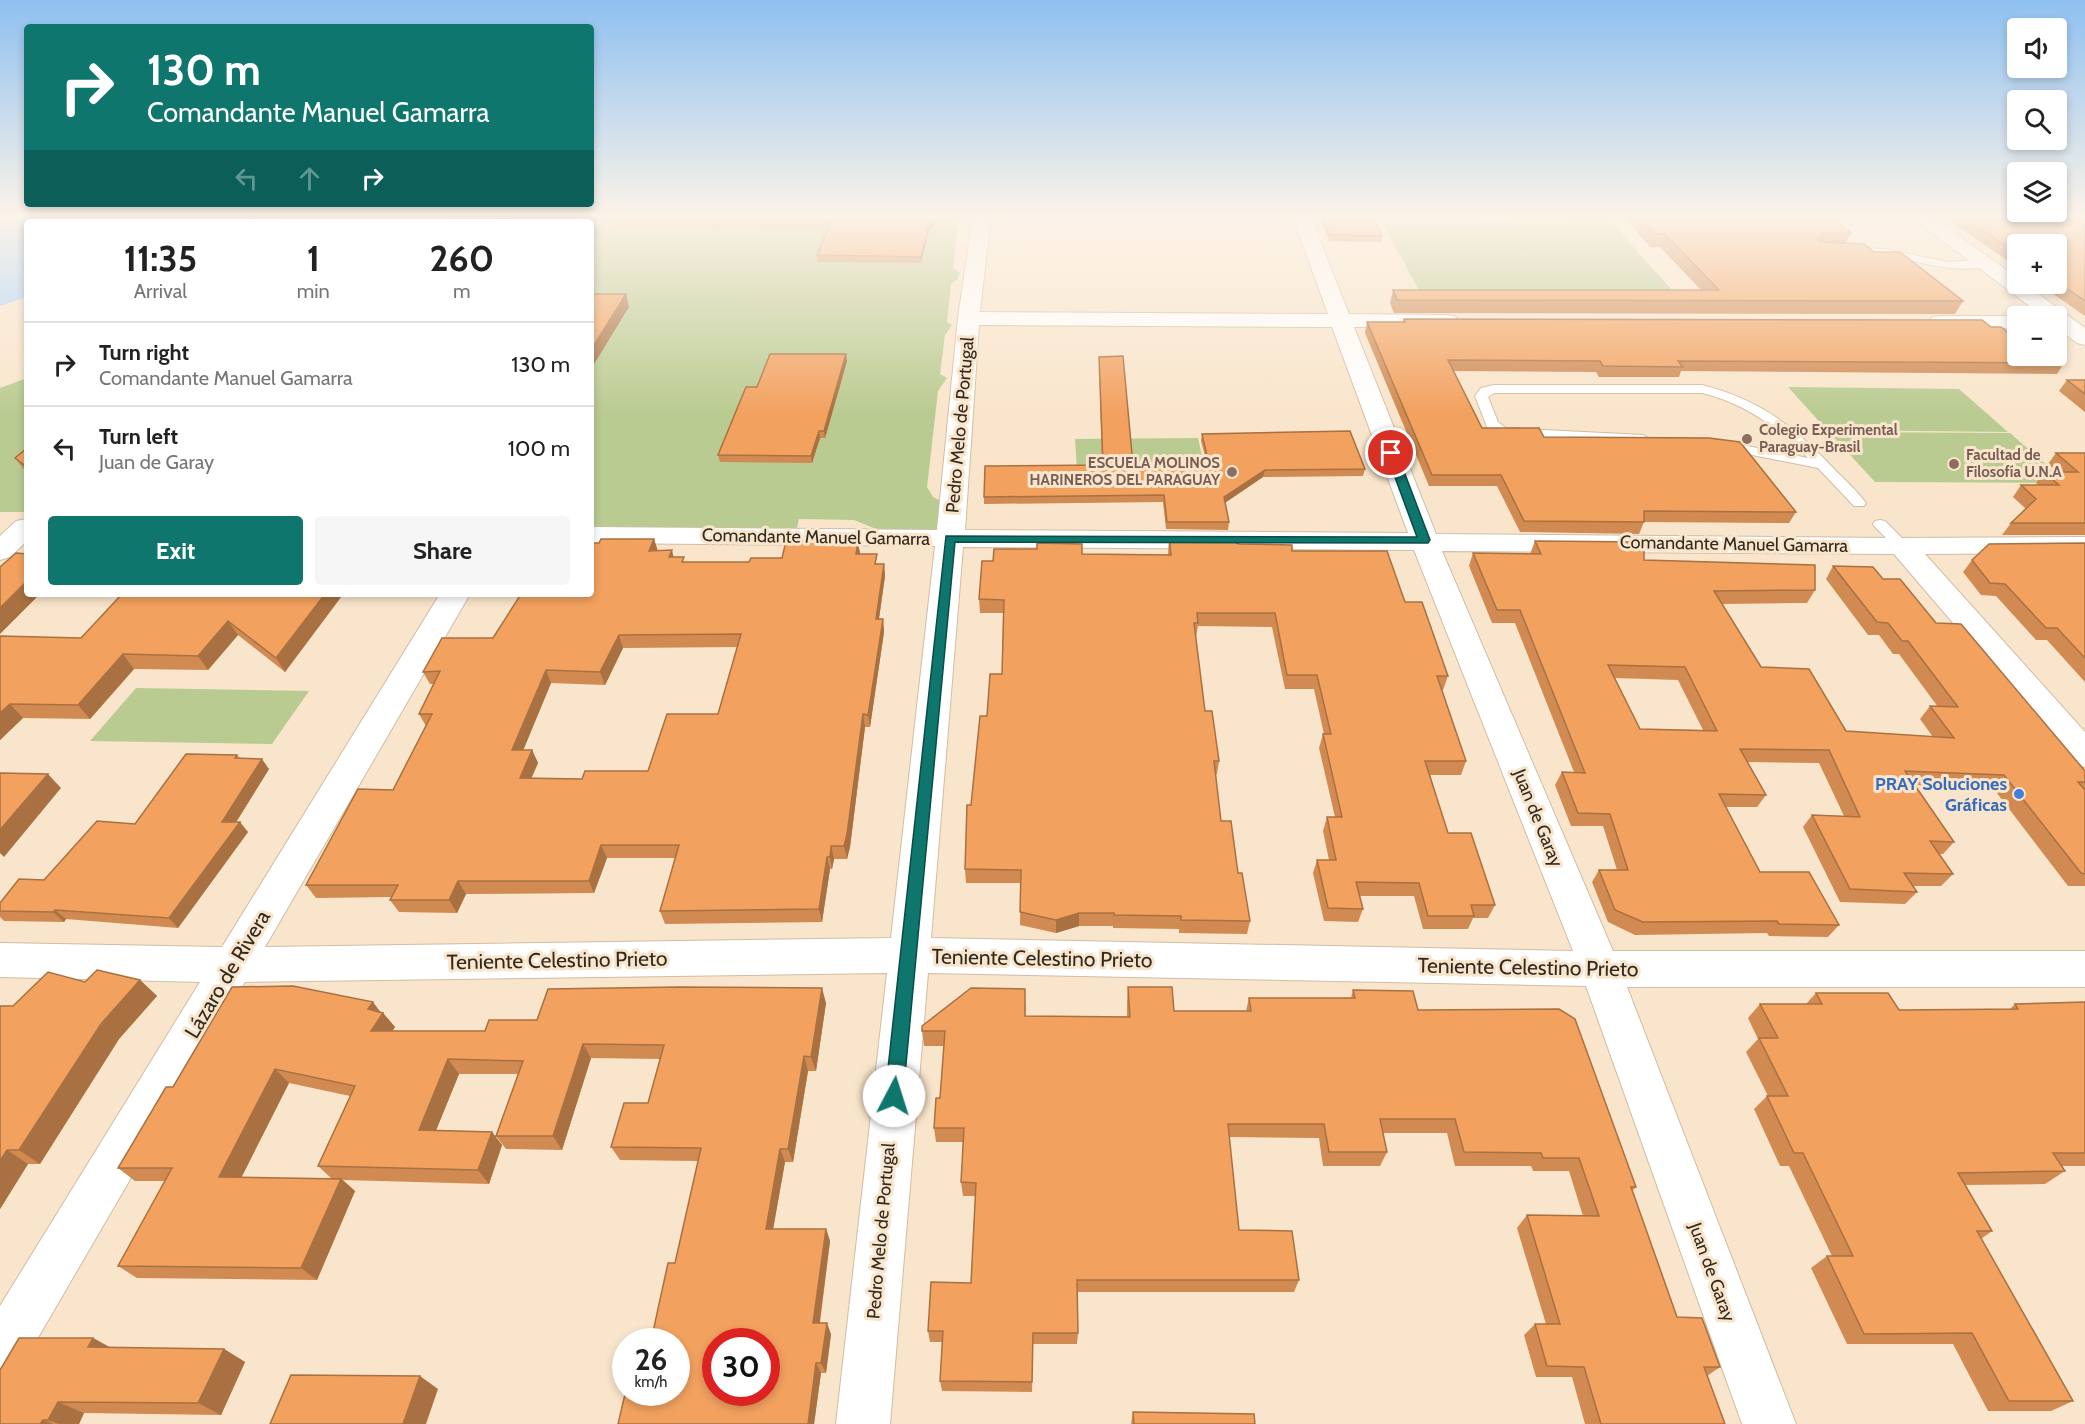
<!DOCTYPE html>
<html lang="en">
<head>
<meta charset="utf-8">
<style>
  body { margin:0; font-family:Cabin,sans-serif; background:#f6f6f6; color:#222; height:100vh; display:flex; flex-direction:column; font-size:22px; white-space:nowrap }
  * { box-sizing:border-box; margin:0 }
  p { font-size:20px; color:#767676 }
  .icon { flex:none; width:33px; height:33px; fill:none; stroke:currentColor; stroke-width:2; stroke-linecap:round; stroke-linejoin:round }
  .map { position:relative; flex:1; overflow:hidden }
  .sheet { position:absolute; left:24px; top:219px; width:570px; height:378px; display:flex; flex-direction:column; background:#fff; border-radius:6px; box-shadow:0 3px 9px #0003 }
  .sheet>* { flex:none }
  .hud { position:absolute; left:24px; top:24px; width:570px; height:183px; border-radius:6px; box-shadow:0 3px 9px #0003; background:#0f766e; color:#fff; overflow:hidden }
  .tools { position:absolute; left:2007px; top:18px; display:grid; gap:12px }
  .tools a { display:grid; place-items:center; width:60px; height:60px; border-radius:6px; background:#fff; box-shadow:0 3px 9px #0003; font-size:30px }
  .speed { position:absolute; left:612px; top:1328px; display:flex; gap:12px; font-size:30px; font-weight:700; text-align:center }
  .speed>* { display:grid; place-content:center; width:78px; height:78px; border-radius:50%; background:#fff; box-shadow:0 3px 9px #0003; line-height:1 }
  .speed small { font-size:15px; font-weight:400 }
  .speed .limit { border:9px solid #d22; background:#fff; color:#111 }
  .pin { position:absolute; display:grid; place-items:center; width:51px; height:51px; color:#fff; margin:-26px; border:3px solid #fff; border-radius:50%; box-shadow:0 2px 6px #0007 }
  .me { position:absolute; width:66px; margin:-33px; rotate:5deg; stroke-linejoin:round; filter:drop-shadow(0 0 4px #0008) }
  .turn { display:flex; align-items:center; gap:21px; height:126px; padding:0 24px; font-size:27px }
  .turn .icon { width:78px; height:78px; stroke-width:2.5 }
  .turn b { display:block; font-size:42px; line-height:51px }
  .lanes { display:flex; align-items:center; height:57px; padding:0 24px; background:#0003; justify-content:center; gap:30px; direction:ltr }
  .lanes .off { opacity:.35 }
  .eta { display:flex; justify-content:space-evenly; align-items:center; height:102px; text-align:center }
  .eta b { font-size:36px; font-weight:800; line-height:42px }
  .button { display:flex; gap:12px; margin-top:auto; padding:12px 24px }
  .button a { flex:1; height:69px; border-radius:6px; background:#0f766e; color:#fff; font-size:24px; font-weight:800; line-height:69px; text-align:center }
  .button a+a { background:#f6f6f6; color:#222 }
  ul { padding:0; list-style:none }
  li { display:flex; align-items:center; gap:18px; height:84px; padding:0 24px; border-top:2px solid #e0e0e0 }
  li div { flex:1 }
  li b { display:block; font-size:22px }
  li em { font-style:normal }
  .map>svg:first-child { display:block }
</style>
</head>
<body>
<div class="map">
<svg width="2085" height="1424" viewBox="0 0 2085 1424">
  <rect width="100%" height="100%" fill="#f9e5cb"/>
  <path fill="#bacb91" d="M456,215H959L953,268L960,273L957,280L951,284L947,322L952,325L945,335L940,374L947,378L938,391L927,487L933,497L945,503L947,524L936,530L910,534L886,533L854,520L799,519L797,528L787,534L591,530V222H447Z
    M1356,215H1476L1479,219H1358Z
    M1382,222H1611L1679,298H1423Z
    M27,378V512H0V388Z
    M1788,387L1959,389L2008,432L1827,430Z
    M1829,432L2010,433L2067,483L1875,482Z
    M1198,438L1205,469L1077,470L1075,439Z
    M136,688L309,691L272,744L90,741Z"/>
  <path fill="#a7d3fe" d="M0,215H284L260,222H27V297L0,306Z"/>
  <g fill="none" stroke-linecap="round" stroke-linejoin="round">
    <g stroke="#d1bda4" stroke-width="2">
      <path id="service" d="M1848,247L1885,249L1948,262L1983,260L1988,263C1970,278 1910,259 1887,256C1873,253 1858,255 1844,252L1843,250Z
        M1494,385H1702C1759,399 1795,427 1834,469C1845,480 1857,491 1866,503L1864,506H1854L1818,468L1717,448L1715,445L1722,441L1808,458C1778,427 1744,403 1702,393H1494L1488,397L1498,422L1506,428L1643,435L1650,439L1643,443L1503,436L1487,427L1475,396L1481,388Z
        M1880,520L1885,521L1909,545L1906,548H1896L1875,527L1873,524L1875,521Z"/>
    </g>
    <g stroke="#d1bda4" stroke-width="2">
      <path id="minor" d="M973,215H991L980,312L1328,314L1292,215H1310L1349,314L1447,315L1455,316L1458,321L1455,326L1447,327H1354L1436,534L1896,538L2085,537V553L1925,554L2085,732V767L2073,763L1894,554L1442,551L1613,951H2085V987H1627L1796,1424H1742L1586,986L928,973L890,1424H836L887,973L245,982L18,1372L0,1380V1306L200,982L0,977V943L222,947L440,594H470L265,947L891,938L935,546L591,543V527L937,530L958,318ZM979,325L1332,327L1408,533L965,530ZM963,547L1414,550L1573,951L931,938Z
        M1908,215H1929L2018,278V284H2025L2085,328V345L2077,343L2056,327V316H2043Z
        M1940,316H2022H2018V328L1932,327L1929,322L1932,317Z
        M27,519V541L10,557L0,560V536L16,521Z"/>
    </g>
    <use href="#service" fill="#fff" fill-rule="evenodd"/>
    <use href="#minor" fill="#fff" fill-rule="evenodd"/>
  </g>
  <path fill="#d08a52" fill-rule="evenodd" d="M618,215L937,224L929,231L921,263L818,262L817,255L828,228L615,227L613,221Z
    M1319,215H1372L1382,236L1381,242L1329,241Z
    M1512,215H1829L1851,233L1846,243L1874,252L1963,301L1955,314L1394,313L1390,303L1393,290H1701L1660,247H1650L1627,220L1515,219Z
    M1942,215H2085V316L2039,284H2056V244H2018V268Z
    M1404,319L1991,327L2010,334L2064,363L2057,374L1681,371L1679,377H1599L1596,372L1453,371L1482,428L1544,437L1796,512L1789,523L1644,522L1639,534L1520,532L1497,486H1429L1365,333L1367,322H1403Z
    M1099,357L1133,465L1207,464L1201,441L1202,434L1365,469L1363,476L1263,477L1225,503L1229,522L1228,530L1166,529L1163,502L984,504V497L1102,465Z
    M847,361L825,438H820L812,463L720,462L718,455L757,387Z
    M2067,380H2085V412L2059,391Z
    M27,448V473L15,458Z
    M2056,453H2085V535H2002L2011,523L2026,509L2013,497L2021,485H2038L2036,483L2044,472H2057L2048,464Z
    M1169,537L1235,542L1239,544L1292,551L1405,602L1448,676L1443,690H1442L1466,761L1461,775H1430L1448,833L1495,905L1488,918H1473L1468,929H1423L1414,896H1359L1363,909L1358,922L1324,921L1313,873L1317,860H1329L1323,831L1327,817H1335L1319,748L1323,734H1324L1314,689H1285L1272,627L1198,626L1196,637L1205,711L1219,761L1217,774H1215L1221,821L1238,873L1250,921L1247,934L1179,933V929L1113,928V926H1079L1056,933L1020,925L1021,883H966L965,869L971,805L987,716L1002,674L1003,613H980L979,599L993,561L1082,554L1168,555Z
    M654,539L657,550L685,562H749L782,558L858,542L860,554L878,564H884L885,576L879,619H883L884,632L870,727H865L850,847L847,859H834L832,869H830L822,922L665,924L660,911L676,858H607L594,893L466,894L457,913L399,912L390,900L392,897L316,898L306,885L393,790L426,726L419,714L434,684H430L423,672L493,638ZM738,647L718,714L648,771L582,779L531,778L538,763L532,750H523L551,683L605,685L623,648Z
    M1535,541L1815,590L1807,603L1722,604L1761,667L1846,731L1933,737L1920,719L1930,706L1938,707L1899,654H1893L1879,635H1868L1826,579L1833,566L1883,579L1936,623L2085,771V886H2068L1993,788L1915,785L1954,842L1943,854H1939L1953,874L1941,886H1913L1917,892L1905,904L1840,902L1803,827L1812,815L1844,816L1819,763L1747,762L1766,795L1757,807H1725L1760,872L1839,925L1828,937L1769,936L1767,933L1635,935L1608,922L1592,882L1599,870H1617L1603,826H1571L1555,785L1562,772H1574L1515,623H1492L1469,566L1473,553L1530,554ZM1615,678L1678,680L1703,730L1640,729Z
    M2085,543V682L2047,640H2036L1996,596L1981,595L1963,572L1972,560Z
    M47,594H356L355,597H341L285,672L238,635L208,670L134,669L90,719L23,718L0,740V636L81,638L120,597L48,595Z
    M237,755L240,758L269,769L236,822L248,832L178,928L66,919L64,922L4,921L0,917V903L44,880L135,824Z
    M140,980L157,996L119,1039L40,1164H28L0,1209V1006H13L85,982Z
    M1128,987L1174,1011H1246L1249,998H1351L1353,990L1418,1010L1636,1187L1632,1191L1677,1317L1720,1367L1707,1376L1725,1424H1585L1572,1377H1536L1524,1335L1535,1324H1546L1517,1228L1527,1215L1583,1216L1569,1171H1533L1531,1166H1455L1447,1133H1383L1387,1152L1380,1166H1323L1319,1138L1229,1137L1239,1230L1299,1280L1294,1292H1077L1078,1333L1077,1344H1033L1032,1392L942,1391L940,1381L942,1342H930L928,1331L971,1283L975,1196H963L961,1182L963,1142H936L934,1128L940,1098L944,1046H924L922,1031L1026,1004L1025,1016L1127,1017V1002Z
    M1816,993L1899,1010L2010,1009L2015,1004L2085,1002V1166H2061L2065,1171L2045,1184L1965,1185L1992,1231L1981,1239L2073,1401L2051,1411H1988L1953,1344H1847L1811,1268L1827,1256H1832L1789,1166H1780L1754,1109L1767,1096H1768L1746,1052L1758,1039L1748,1018L1760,1004H1806Z
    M826,1003L816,1071H808L793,1162H785L773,1229H826L830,1241L820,1323L831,1334L826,1373H821L814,1424H618L676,1392L675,1263L698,1161L620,1160L611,1147L648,1103L660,1059L591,1058L562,1150L506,1149L496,1136L518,1074H459L436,1130L492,1132L502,1145L489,1184L343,1180L355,1191L317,1280L137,1278L118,1266L165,1181H135L118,1168L173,1087L383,1013L395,1027L392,1031H485L537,1020ZM289,1083L350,1096L318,1166L331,1178H241Z
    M93,1338L110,1348L224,1349L245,1362L221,1415L84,1413L79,1424H0Z
    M1133,1412L1134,1424H1131Z"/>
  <path fill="#a97142" d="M504,215H517L511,222H497Z
    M936,218L937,224L929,231L921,263V257L929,224Z
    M626,294L629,307L591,369V350Z
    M846,354L847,361L825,438L824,431Z
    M819,431L820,438L812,463L811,456Z
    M1265,470L1263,477L1223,504L1224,497Z
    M654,539L658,551H649Z
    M858,542L860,554H856Z
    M672,550L675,563L669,557Z
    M884,564L885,576L877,632L876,619Z
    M27,581V594H40L0,634V608Z
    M325,594H340L341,597L285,672L276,658Z
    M883,619L884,632L870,727L868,715Z
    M228,621L238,635L208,670L198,656Z
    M619,635L623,648L605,685L600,672Z
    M123,654L134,669L90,719L78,705Z
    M546,670L551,683L518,763L512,750Z
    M10,704L23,718L0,740V713Z
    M863,714L865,727L850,847L847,859L844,846Z
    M532,750L538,763L526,791L520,778Z
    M262,759L269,769L230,832L222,822Z
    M48,774L61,788L4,857L0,853V830Z
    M240,822L248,832L178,928L169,918Z
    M601,845L607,858L594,893L589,881Z
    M831,846L834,859L832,869L830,857Z
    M827,857L830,869L822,922L819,909Z
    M458,881L466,894L457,913L449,900Z
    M55,910L66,919L64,922L53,912Z
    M1079,913V926L1056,933V920Z
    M140,980L157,996L119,1039L40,1164L19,1150L101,1024Z
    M822,988L826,1003L816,1071L811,1057Z
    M373,1002L382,1014L383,1013L395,1027L383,1045L371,1031L368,1009Z
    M583,1044L591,1058L562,1150L553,1136Z
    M804,1056L808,1071L793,1162L788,1149Z
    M448,1059L459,1074L431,1143L419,1130Z
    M275,1069L289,1083L235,1190L219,1177Z
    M492,1132L502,1145L489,1184L478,1170Z
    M780,1149L785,1162L771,1241L766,1229Z
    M7,1150L28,1164L0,1209V1161Z
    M341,1179L355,1191L317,1280L301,1268Z
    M826,1229L830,1241L818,1334L813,1323Z
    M827,1323L831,1334L826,1373L821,1363Z
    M93,1338L117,1351L88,1347Z
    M224,1349L245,1362L221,1415L198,1403Z
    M816,1363L821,1373L814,1424H808Z
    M420,1376L438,1389L426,1424H403Z
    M58,1402L84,1413L79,1424H59L48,1420Z
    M43,1420L53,1424H40Z"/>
  <path fill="#f2a15f" stroke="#a97142" stroke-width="1.5" fill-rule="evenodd" d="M455,215H504L497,222H447Z
    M618,215H934L936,218L929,224L921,257L817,255L831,222L613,221Z
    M1322,215H1372L1382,236L1330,235Z
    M1638,215H1829L1851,233H1823L1817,237L1820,242L1864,244L1874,252H1900L1963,301L1397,300L1393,290H1719L1665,234H1655Z
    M1961,215H2085V301L2056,281V244H2018V254Z
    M591,294H626L591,350Z
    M1404,319L1982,320L1991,327H2001L2010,334H2018V356H2054L2064,363L1678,361L1683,367L1603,366L1600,361L1448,360L1482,428H1539L1544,437L1709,438L1740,442L1796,512L1644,511V522L1524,521L1501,475H1432L1367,322H1405Z
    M770,354H846L824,431H819L811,456L718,455L746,387H757Z
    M1123,356L1133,465L1209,464L1202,434L1350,431L1365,469L1265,470L1224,497L1229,522H1167L1164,495L984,497L985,466L1103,465L1099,357Z
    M2067,380H2085V394Z
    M27,448V467L15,458Z
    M2056,453H2085V523H2011L2036,499L2021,485H2059L2044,472H2078Z
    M1169,537L1234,538L1235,542L1239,544L1292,545V551H1387L1405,602H1422L1448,676H1437L1466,761H1425L1448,833H1471L1495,905H1471L1474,916H1428L1419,883L1356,882L1363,909L1328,908L1317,860H1336L1327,817H1342L1323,734H1331L1317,675H1287L1275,613H1197L1198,623H1194L1205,711H1212L1219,761H1214L1221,821H1231L1238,873H1242L1250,921L1181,920V916L1114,915V913H1079L1056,920L1020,912L1021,870L965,869L967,805H971L980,716H987L990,674H1002L1004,600L979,599L982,561H993L994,549H1037V543L1082,544V554L1171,555Z
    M601,539H654L649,551L672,550L669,557H684L682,562H749L751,558H782L786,541L858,542L856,554H877L875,564H884L876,619H883L868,715L863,714L847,834L844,846H831L830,857H827L819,909L660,911L679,845H601L589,881H458L449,900H390L398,885H306L358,789L393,790L432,714H419L440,671L423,672L442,638H493L521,594H591V543H599ZM741,634L718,714H667L648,771H585L582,779L520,778L532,750H512L546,670L600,672L619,635Z
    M1535,541L1644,542V560L1815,565V590L1714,591L1761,667L1809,669L1846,731L1954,738L1930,706L1958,707L1908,641H1902L1888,623L1877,622L1833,566L1873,567L1883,579H1900L1936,623L1961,624L2085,771V782H2078L2085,790V874L2081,873L2004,775L1905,771L1954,842L1930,841L1953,874L1904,873L1917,892L1850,889L1812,815L1860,817L1829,750L1740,749L1766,795L1719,794L1760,872H1809L1839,925L1779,924L1777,921L1643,922L1615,910L1599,870H1628L1610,814L1578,813L1562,772L1585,773L1520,610H1497L1473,553L1541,554ZM1608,665L1685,667L1717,731L1640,729Z
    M2085,543V658L2057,628H2046L2005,584L1990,583L1972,560L1989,544Z
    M16,553L27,554V581L0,608V567Z
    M122,594H325L276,658L228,621L198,656L123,654L78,705L10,704L0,713V636L81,638Z
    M186,754L237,755L235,758L262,759L222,822H240L169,918L55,910L53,912L0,911V903L19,879L44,880L97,821L135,824Z
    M0,773L48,774L0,830Z
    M97,970L140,980L101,1024L19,1150H7L0,1161V1006H13L48,972L85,982Z
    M293,986L373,1002L368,1009L383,1013L371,1031H485L489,1020H537L548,989L679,987L822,988L811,1057L804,1056L788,1149H780L766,1229H826L813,1323H827L821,1363H816L808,1424H618L626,1390V1392H676V1341H651L668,1263H675L701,1148L611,1147L624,1103H648L664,1045L583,1044L553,1136H496L523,1061L448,1059L419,1130L492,1132L478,1170L318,1166L355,1086L275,1069L219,1177L341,1179L301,1268L118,1266L172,1168H118L166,1087H173L232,987ZM716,1341H766V1392H716Z
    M1128,987H1172L1174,1011H1251L1249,998H1355L1353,990L1413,991L1418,1010L1559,1009L1575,1019L1636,1187H1631L1677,1317L1702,1318L1720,1367H1704L1725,1424H1601L1584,1367L1547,1366L1535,1324H1560L1527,1215L1599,1216L1579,1158H1543L1541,1153L1464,1152L1455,1119H1380L1387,1152H1329L1324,1124H1228L1239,1230L1292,1231L1299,1280H1077L1078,1333H1033L1032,1382L940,1381L943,1331H928L931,1282L971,1283L976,1183L961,1182L964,1128H934L936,1098H940L945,1031H922V1026L971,988L1025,989V1016L1130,1017Z
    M1816,993H1888L1899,1010L2018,1009L2015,1004L2085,1002V1153H2053L2065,1171L1958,1173L1992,1231H1977L2073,1401H2009L1972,1333L1864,1334L1827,1256H1853L1803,1153H1794L1767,1096H1788L1759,1038H1778L1760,1004H1822Z
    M19,1338H93L88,1347L224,1349L198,1403L58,1402L48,1420H43L40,1424H0V1370Z
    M291,1375L420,1376L403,1424H270Z
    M1133,1412L1254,1414L1255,1424H1134Z"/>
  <linearGradient id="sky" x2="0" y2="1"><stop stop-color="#8ec0f1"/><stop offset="0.52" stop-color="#fcf3e8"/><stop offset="1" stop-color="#fcf3e8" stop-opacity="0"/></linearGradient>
  <rect width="2085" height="414" fill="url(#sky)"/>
  <path fill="#0f766e" stroke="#0a4d48" stroke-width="1.5" d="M1388,450L1397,453L1430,540L1428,543L955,542L903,1096L901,1102L894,1105L888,1102L885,1096L946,536L1417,537L1386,453Z"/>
  <g fill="#8d6e63" stroke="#f9e5cb" stroke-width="2">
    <circle cx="1747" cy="439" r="6"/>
    <circle cx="1954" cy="464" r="6"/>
    <circle cx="1232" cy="472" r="6"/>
  </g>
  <circle fill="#3f7fe0" stroke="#f9e5cb" stroke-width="2" cx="2019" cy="794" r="6"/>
  <g text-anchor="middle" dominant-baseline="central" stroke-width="6" stroke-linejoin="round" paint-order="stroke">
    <g font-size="15" font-weight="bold" fill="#785e54" stroke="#f9e5cb" text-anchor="start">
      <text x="1759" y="430">Colegio Experimental<tspan x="1759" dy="17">Paraguay-Brasil</tspan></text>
      <text x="1966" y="455">Facultad de<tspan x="1966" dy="17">Filosofía U.N.A</tspan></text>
      <text x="1220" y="463" text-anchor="end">ESCUELA MOLINOS<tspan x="1220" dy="17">HARINEROS DEL PARAGUAY</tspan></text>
    </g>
    <g font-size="18" fill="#312a20" stroke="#f9e5cb">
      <text transform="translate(960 425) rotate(-85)">Pedro Melo de Portugal</text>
      <text transform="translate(816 537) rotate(1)">Comandante Manuel Gamarra</text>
      <text transform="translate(1734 544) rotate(1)">Comandante Manuel Gamarra</text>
      <text transform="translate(1538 818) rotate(68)">Juan de Garay</text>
      <text transform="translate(881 1231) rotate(-85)">Pedro Melo de Portugal</text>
      <text transform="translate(1712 1272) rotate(70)">Juan de Garay</text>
    </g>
    <g font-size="18" font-weight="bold" fill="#366cbe" stroke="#f9e5cb" text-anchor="end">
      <text x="2007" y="784">PRAY Soluciones<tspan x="2007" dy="21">Gráficas</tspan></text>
    </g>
    <g font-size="21" fill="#312a20" stroke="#f9e5cb">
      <text transform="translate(1042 958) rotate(1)">Teniente Celestino Prieto</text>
      <text transform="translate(557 960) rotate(-1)">Teniente Celestino Prieto</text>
      <text transform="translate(1528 967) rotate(1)">Teniente Celestino Prieto</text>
      <text transform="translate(227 974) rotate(-59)">Lázaro de Rivera</text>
    </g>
  </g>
</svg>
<div class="tools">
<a><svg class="icon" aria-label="sound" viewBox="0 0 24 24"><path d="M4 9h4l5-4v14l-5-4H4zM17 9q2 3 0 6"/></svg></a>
<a><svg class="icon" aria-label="search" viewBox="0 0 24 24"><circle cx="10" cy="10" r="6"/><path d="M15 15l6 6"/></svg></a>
<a><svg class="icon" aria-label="layers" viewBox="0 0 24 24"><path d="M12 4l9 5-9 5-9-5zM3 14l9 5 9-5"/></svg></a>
<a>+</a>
<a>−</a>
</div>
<div class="speed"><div>26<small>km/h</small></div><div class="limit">30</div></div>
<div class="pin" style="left:1391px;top:453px;background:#d93025"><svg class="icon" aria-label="arrive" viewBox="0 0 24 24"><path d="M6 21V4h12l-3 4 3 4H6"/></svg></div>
<svg class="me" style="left:894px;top:1096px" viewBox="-20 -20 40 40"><circle r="19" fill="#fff"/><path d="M0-13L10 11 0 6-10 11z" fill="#0f766e"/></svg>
<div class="hud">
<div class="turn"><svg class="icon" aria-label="right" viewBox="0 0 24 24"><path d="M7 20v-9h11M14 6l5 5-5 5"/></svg><div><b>130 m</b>Comandante Manuel Gamarra</div></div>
<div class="lanes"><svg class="icon off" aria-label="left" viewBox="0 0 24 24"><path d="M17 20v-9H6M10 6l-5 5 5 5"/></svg><svg class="icon off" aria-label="ahead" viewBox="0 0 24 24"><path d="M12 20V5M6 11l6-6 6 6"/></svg><svg class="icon" aria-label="right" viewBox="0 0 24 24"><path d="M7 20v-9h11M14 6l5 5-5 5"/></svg></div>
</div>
<section class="sheet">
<div class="eta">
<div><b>11:35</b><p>Arrival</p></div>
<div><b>1</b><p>min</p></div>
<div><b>260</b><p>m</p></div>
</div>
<ul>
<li><svg class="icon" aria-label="right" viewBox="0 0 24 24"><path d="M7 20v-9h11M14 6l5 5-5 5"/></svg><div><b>Turn right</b><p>Comandante Manuel Gamarra</p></div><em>130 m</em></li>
<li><svg class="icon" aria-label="left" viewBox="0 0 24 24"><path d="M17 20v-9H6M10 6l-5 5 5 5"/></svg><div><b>Turn left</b><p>Juan de Garay</p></div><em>100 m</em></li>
</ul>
<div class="button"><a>Exit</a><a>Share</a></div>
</section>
</div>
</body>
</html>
